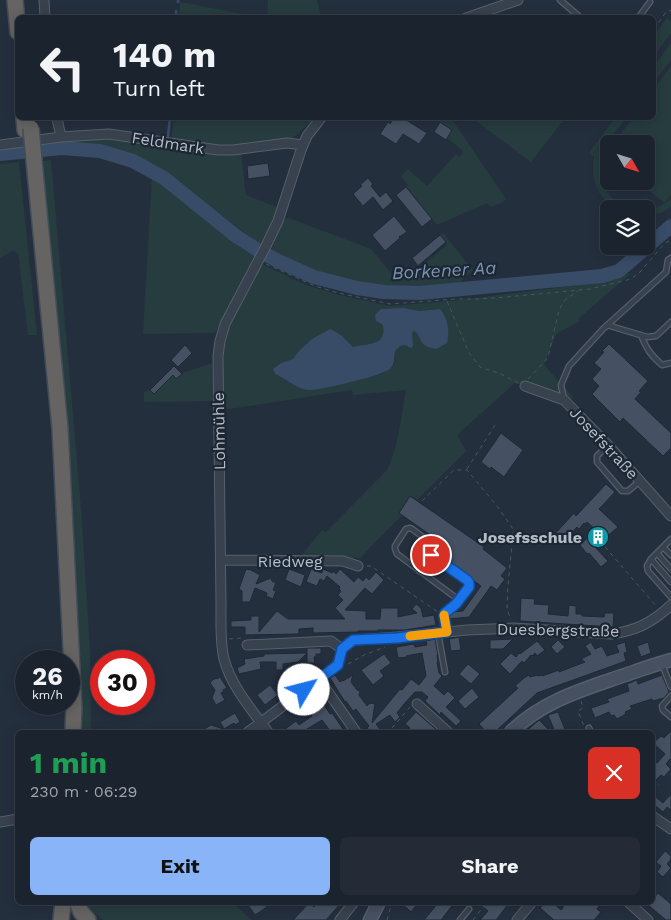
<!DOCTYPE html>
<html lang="en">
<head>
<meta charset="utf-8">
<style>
  body { margin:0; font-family:"Work Sans",sans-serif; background:#242b36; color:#f1f3f6; height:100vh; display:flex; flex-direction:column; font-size:19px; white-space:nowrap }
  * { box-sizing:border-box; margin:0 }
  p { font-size:16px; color:#a0a4aa }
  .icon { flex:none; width:28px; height:28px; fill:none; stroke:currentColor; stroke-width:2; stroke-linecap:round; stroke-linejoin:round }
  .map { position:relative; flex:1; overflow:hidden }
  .drawer { position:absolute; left:15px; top:730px; width:640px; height:175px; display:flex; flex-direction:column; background:#1b232e; border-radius:8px; box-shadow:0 2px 12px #0003,0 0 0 1px #39404a }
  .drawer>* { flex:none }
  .hud { position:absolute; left:15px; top:15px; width:641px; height:105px; border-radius:8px; box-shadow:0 2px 12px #0003,0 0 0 1px #39404a; background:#1b232e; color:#f1f3f6; overflow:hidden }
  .needle { width:32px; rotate:129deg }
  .fabs { position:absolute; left:600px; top:135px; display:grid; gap:10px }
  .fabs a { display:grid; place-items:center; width:55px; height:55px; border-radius:8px; background:#1b232e; box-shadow:0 2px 12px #0003,0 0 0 1px #39404a; font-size:25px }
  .speed { position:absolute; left:15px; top:650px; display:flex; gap:10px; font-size:25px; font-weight:700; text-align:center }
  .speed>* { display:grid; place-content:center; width:65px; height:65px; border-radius:50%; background:#1b232e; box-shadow:0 2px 12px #0003,0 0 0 1px #39404a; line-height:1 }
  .speed small { font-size:12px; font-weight:400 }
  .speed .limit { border:8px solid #d22; background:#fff; color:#111 }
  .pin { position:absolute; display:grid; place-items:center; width:42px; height:42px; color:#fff; margin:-21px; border:2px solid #fff; border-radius:50%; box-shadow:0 1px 5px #0007 }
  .me { position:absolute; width:55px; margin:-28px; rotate:53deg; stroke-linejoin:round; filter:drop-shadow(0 0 4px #0008) }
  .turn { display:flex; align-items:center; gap:18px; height:105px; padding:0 15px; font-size:22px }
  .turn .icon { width:65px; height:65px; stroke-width:2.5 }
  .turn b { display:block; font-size:35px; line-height:42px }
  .round { display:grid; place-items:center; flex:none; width:52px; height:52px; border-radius:8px; background:#242b36 }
  .head { display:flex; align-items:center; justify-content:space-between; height:85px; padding:0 15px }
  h1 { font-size:30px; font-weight:700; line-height:38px; color:#1e9e55 }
  .primary-button { display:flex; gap:10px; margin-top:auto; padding:10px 15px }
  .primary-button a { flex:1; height:58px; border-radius:8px; background:#8ab4f8; color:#111; font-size:20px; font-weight:700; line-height:58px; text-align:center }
  .primary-button a+a { background:#242b36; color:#f1f3f6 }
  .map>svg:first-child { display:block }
</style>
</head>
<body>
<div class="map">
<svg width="671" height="920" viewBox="0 0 671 920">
  <rect width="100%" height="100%" fill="#242f3e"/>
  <path fill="#263c3f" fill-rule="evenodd" d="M268,0H317L321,17H305L303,14L297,17H267Z
    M180,2L258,17H179Z
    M667,18L671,21V33L654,56V35Z
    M671,43V60L654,82V66Z
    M671,66V194L665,203L671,199V207L661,213L646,216V210L656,208L665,203L636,181H646V144H613L633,118H654V89Z
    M173,118H315L294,137L280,140L232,147H218L172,140Z
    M437,118H451L506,199L503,202L491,207L487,203L437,225L406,187L408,185L401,176L408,169L427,186L456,154L460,157L463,151L447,138L452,130L440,122Z
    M472,118H565L531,162Z
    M615,118H627C619,127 606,142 601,153C600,156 600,161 600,164C599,184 612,204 631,209H615C596,194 591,180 594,157L589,153Z
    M100,137L112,138L225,155L241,153L246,195L279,208L263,246L251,238C231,222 210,207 190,191C180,183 170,174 159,167C126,148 90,141 52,143Z
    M51,160L81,508L90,649L91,732H82L83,704L72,498L42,161Z
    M19,162L37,335H28L18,253L12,251L0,258V164Z
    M152,176L173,191L226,234L255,255L215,333L143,334Z
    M287,218H289L371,249L392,274H393L397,278L413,266L417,270L447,245L446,242L440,235L443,233L473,270C469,274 460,283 455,285C450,287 435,287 428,287C371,291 321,276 271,251L283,221Z
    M262,264L306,285L339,295L390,306L450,301L595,283L619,277L631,273L578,319L580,321L556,334L544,365L575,399L515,383L457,435L466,451L417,500L410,496L399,513L402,515L360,558L300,557L322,530L326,532L387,470C399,445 401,417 406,390L353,395L352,390L223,410L222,349L225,336ZM404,308L419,311L440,309L424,345L417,332L414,331L412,332L405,345L400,346L395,351L394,364L390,369L381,374L344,383L320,388L292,384L275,374L273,369L281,363L293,359L341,335L353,347C361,344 381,346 383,334C384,331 383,328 383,325L376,321Z
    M212,363L213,401L144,402V392L150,390L154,393L173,375L176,379L183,373Z
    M86,903H233L251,920H103L89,908Z"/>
  <path fill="#394c67" d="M404,308L419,311L440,309C448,319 450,330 447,343L436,349C432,348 427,347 424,345C419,340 420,334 414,331L412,333L413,346L411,348L405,345L400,346L395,351C394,357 395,364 390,369C381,376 318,391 307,390C295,388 285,378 275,374L273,369L281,363L293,359L299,351L312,339L330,329L341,335L353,347C361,344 381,346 383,334C384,331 383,328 383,325L376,321L375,315L381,309Z"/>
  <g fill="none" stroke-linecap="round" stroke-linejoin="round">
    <path stroke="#394c67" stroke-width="2.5" d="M178,2V0
      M176,18V11
      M168,136L170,118"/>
    <path stroke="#394c67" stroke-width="14" d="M0,154L62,148L100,151L133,161L164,178L236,236L256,249L278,261L314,277L357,288L384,292L420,293L602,276L619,271L671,226"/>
  </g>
  <path fill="#455162" stroke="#1f2835" d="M394,118H403L427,133L419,144L403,134L396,144L380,134L388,122L390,124Z
    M440,122L452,130L446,140L434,132Z
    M268,163L270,176L248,179L247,166Z
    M368,178L373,184L371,186L380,197L386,192L393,201L383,210L373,197L363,206L353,194L362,186L360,185Z
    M406,187L432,219L422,227L396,195Z
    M394,216L407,232L399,237L400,238L385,251L372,235Z
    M440,235L446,242L418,266L412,258Z
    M609,344L648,381L639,391L641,392L635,399L671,433V448L663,456L623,418L620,422L592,394L599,386L592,379L601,369L594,363L604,352L602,351Z
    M185,345L192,353L178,367L171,360Z
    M174,366L182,374L176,379L173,375L154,394L150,390Z
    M501,433L523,450L504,477L491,467L490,469L481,462Z
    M606,484L615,492L599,509L618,527L595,547L608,561L601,567L589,553L587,554L580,545L596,530L587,522L585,524L584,523L579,529L577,527L561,544L553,536L574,513L576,516Z
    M410,496L484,547L483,549L507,568L501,576L505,579L497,590L491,586L469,617L448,619V615L452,612L463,611L481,586L449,563L452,559L446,555L450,549L399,513Z
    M319,567L332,573L333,571L336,574L340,569L354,582L358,577L363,581L366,577L369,580L376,572L384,580L372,594L365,588L345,610L366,611V619H380L381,608H398V617L417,613L412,609L416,604L421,608L423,617L434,615L436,625L405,630H378V631H358V632L313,633V628L299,629V634L245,635V627H231V621L251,620V616H259V632L277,611L288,619H345L335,608L343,600L338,595L341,591L339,589L340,587L327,576L324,581L320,579L317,586L306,582L311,569L322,573V571Z
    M246,569L249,570V569L260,575L256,584L271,578L272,581L276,583L273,590L276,591L273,599L266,596L267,593L255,588L250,602H242V591L239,589Z
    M289,569L305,575L301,587L285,580Z
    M521,598L535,599L534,604L549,605L548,614L568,616L569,605L576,606V614H582V616L604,617L605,613H614L613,627L520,621Z
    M459,637L461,650L451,651L449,639Z
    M435,639L438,655H437L438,662H437L439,673L442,676L434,686L444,695L448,691L455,698L446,707L461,721L456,726L441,712L440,715L425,701L428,697L422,692H415L404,704L397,713L400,717L395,722L390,715L376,724L382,732H373L370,729L368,730L367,728L369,726L356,709L353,711L346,701L345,702L330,678L335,675L340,682L343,680V681L353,675L351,682L357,690L360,691L359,695L367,706L370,703L375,704L372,723L400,689L402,690L411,679L419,685L426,676L422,653L406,656L407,657L398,658L396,647L414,644L415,647L427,645L426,641Z
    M513,639L503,649H490V640Z
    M558,640L565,647L557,654L551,647Z
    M537,641L545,650L537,656L535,653L532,656L531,655L524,663L522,661L510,674L500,664L511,653L516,657L519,653L520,654Z
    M591,642L595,649L602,646L607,656L619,652L616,645L625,642L627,652L624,653L626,661L537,693L495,732H486L479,724L518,688L515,686L524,678L529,675L530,677L538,675V676L542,675V676L559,670V672L585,662L581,659L591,654L585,646Z
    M648,642L651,653L641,657L637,646Z
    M307,648H321V654H316V657H314L315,663H307V653L298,662L283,664V670H276V662H260L261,669L239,674L237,668L245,664L244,659L264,656V654L307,653Z
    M384,654L391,663L380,671L384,676L373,685L361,670Z
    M468,664L480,674L471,684L459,674Z
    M662,675L669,692L664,698L653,701L652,699L630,706L632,709L625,712L626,714L617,719L614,715L611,716L609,712L595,718L591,708L609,702L607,699L629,691L627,684L637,680L638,684Z
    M220,677L227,688L223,690L224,691L221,693L225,700L216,705L212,698L215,690L210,683L211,682V681L216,678L217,679Z
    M270,685L278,695L265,705L257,695Z
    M472,688L479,697L465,709L458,701Z
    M321,700L330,714L332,713L345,732H331L322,720L302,732H281L296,721L299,725L312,716L308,710Z
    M416,712L423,718L439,732H406L410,728L405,724Z
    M558,712L566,732H555L548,715Z
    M235,713L240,722L235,725L234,723L224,729L220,722Z
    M539,720L551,732H525L531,727Z
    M211,725L230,731L229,732H199Z
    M671,731V760L670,759L666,764L671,769L664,777L661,775L656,780L652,777V759L657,763L665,754L653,743L661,736L664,738Z
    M652,794L663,803L671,794V810L667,807L663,812L652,803Z
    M665,851L671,856V859L667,864L671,868L663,877L657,872L661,866L656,862Z
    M658,893L671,904V920H666L648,905L650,902H652V900Z
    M246,902H264L267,907L255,915Z
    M318,902H342L326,920H293L309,903L314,907Z
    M400,902H419L411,912Z
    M439,902H455L441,920H424Z
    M477,902H510L496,920H480L488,911Z
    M545,902H552L561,910L567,902H602L597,909L601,912L594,920H554L540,908Z"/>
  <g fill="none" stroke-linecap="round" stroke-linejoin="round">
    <g stroke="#565f6c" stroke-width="7">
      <path id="service" d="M560,0L581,18
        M638,18L650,2
        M607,325L647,337L656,336L671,322
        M641,335C647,350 651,355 662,365L671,363
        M564,399L561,385L569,366L603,329L666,272L668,260L671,258
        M608,445L597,456V462L622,491H628L640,481
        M671,539L651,559L647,566L648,571L671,597
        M663,547L671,555
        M657,553L671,569
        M651,559L671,582
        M419,571L431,555
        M447,632C446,627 443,620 444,616C445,609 452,608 456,605C458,602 469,587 469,584C468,583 467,582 467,580L431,555L437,547L412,529L410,528L406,529L395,546V549L397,554L459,600
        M438,633L445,672
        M662,664L671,687
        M671,696L662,706L663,710L671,717
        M589,728L591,732
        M460,920L469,909"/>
    </g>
    <g stroke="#565f6c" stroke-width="11">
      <path id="minor" d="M44,0L45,18
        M466,18L518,0
        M57,118L61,137
        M0,145L61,137L109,134L218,150H233L287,143L303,145
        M525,386L564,400L608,445L671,516
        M221,560L343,561L358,566
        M247,645L331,641L342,649
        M319,679L356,732
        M417,704L448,732
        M248,732L335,667L339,661L342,649L350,642L357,640L397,637L467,630L513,628L611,634C636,631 653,622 671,605
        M268,732C252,710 231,686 224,659C220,642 221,622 221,605L218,356L220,341L225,324L266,246L278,221L301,150L307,136L321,118
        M652,816L671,829
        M0,822L18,819
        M628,902L648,920
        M340,920L354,902
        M517,920L532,902"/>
    </g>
    <g stroke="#565f6c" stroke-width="15">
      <path id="secondary" d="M511,732C540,703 578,691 616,678C634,672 653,665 671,660
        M370,920L379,902"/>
    </g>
    <g stroke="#434c59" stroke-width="18">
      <path id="trunk" d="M15,0L18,32
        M24,118L25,130
        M34,160L60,428L74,707L73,732
        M77,902L81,912L88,920
        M61,920L63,902"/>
    </g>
    <path stroke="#44595c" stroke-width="1" stroke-dasharray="4 4" stroke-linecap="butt" d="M654,29L666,12L671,10
      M266,264L315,286L338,293L390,304L456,299H480L507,297L590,289L631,279L640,272L665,243L671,240
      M447,301L469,353L480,367L501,374L518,383
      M528,379L546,360L549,353L559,310L565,300L578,291
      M467,469L497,422
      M422,501L454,470H467L497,506L513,529L512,545L508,585L507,609L511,620
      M605,547L657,607
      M367,566H371L438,612
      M229,639L242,638
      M348,664L364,655L385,647
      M581,701L583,708L578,711L584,726
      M385,732L393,727L410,707
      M652,780L659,785
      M387,920L392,902
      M473,920L487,902"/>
    <use href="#service" stroke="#38414e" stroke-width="4.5"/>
    <use href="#minor" stroke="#38414e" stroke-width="9"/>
    <use href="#secondary" stroke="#465061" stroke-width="12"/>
    <use href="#trunk" stroke="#656462" stroke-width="15"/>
    <g stroke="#434c59" stroke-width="18" stroke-linecap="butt">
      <path id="trunk-bridge" d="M31,128L34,160"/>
    </g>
    <use href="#trunk-bridge" stroke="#656462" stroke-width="15"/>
  </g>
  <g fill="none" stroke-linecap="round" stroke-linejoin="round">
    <g stroke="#114b97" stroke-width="12">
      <path id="route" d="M304,690L338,665L342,649L353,640L397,638L447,632L444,616L445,613L456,604L469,587V583L467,580L431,555"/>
    </g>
    <use href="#route" stroke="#1a73e8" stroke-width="9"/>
    <path stroke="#f59e0b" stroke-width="9" d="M410,636L447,632L444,615"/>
  </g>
  <defs>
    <g id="building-disc" transform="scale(1.125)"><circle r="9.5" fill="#0f9aa8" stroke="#1d2633"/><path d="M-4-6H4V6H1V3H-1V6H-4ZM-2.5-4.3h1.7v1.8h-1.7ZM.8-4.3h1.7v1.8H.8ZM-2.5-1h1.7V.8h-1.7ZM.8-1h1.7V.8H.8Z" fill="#fff"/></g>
  </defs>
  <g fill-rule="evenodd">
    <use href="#building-disc" x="598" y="537"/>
  </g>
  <g text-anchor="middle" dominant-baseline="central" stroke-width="4.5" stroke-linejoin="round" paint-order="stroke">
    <g font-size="16" fill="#b4bcc9" stroke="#1d2633">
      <text transform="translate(168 143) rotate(9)">Feldmark</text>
      <text transform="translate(219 431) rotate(-91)">Lohmühle</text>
      <text transform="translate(604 443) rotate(47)">Josefstraße</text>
      <text x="290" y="561">Riedweg</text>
      <text transform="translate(558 630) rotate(1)">Duesbergstraße</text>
    </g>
    <g font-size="16" font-weight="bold" fill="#b4bcc9" stroke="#1d2633" text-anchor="end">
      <text x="582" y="537">Josefsschule</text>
    </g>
    <g font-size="18" font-style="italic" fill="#7c92b1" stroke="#1d2633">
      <text transform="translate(444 270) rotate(-3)">Borkener Aa</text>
    </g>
  </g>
</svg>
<div class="fabs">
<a><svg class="needle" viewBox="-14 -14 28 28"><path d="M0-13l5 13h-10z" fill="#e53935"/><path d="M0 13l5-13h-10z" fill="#a0a4aa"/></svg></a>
<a><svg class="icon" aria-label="layers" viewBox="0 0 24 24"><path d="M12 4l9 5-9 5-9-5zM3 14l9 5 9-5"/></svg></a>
</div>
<div class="speed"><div>26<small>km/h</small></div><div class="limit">30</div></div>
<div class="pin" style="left:431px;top:555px;background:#d93025"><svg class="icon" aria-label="arrive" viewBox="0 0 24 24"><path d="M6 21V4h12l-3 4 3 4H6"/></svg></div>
<svg class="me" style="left:304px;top:690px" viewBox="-20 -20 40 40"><circle r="19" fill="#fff"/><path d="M0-13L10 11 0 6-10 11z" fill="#1a73e8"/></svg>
<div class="hud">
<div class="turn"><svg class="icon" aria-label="left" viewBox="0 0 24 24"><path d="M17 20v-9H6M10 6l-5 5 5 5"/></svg><div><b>140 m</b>Turn left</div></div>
</div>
<section class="drawer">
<div class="head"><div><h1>1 min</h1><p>230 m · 06:29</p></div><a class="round" style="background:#d93025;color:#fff"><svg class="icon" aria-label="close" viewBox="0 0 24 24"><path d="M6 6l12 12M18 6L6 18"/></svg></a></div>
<div class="primary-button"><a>Exit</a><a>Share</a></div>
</section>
</div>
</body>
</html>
